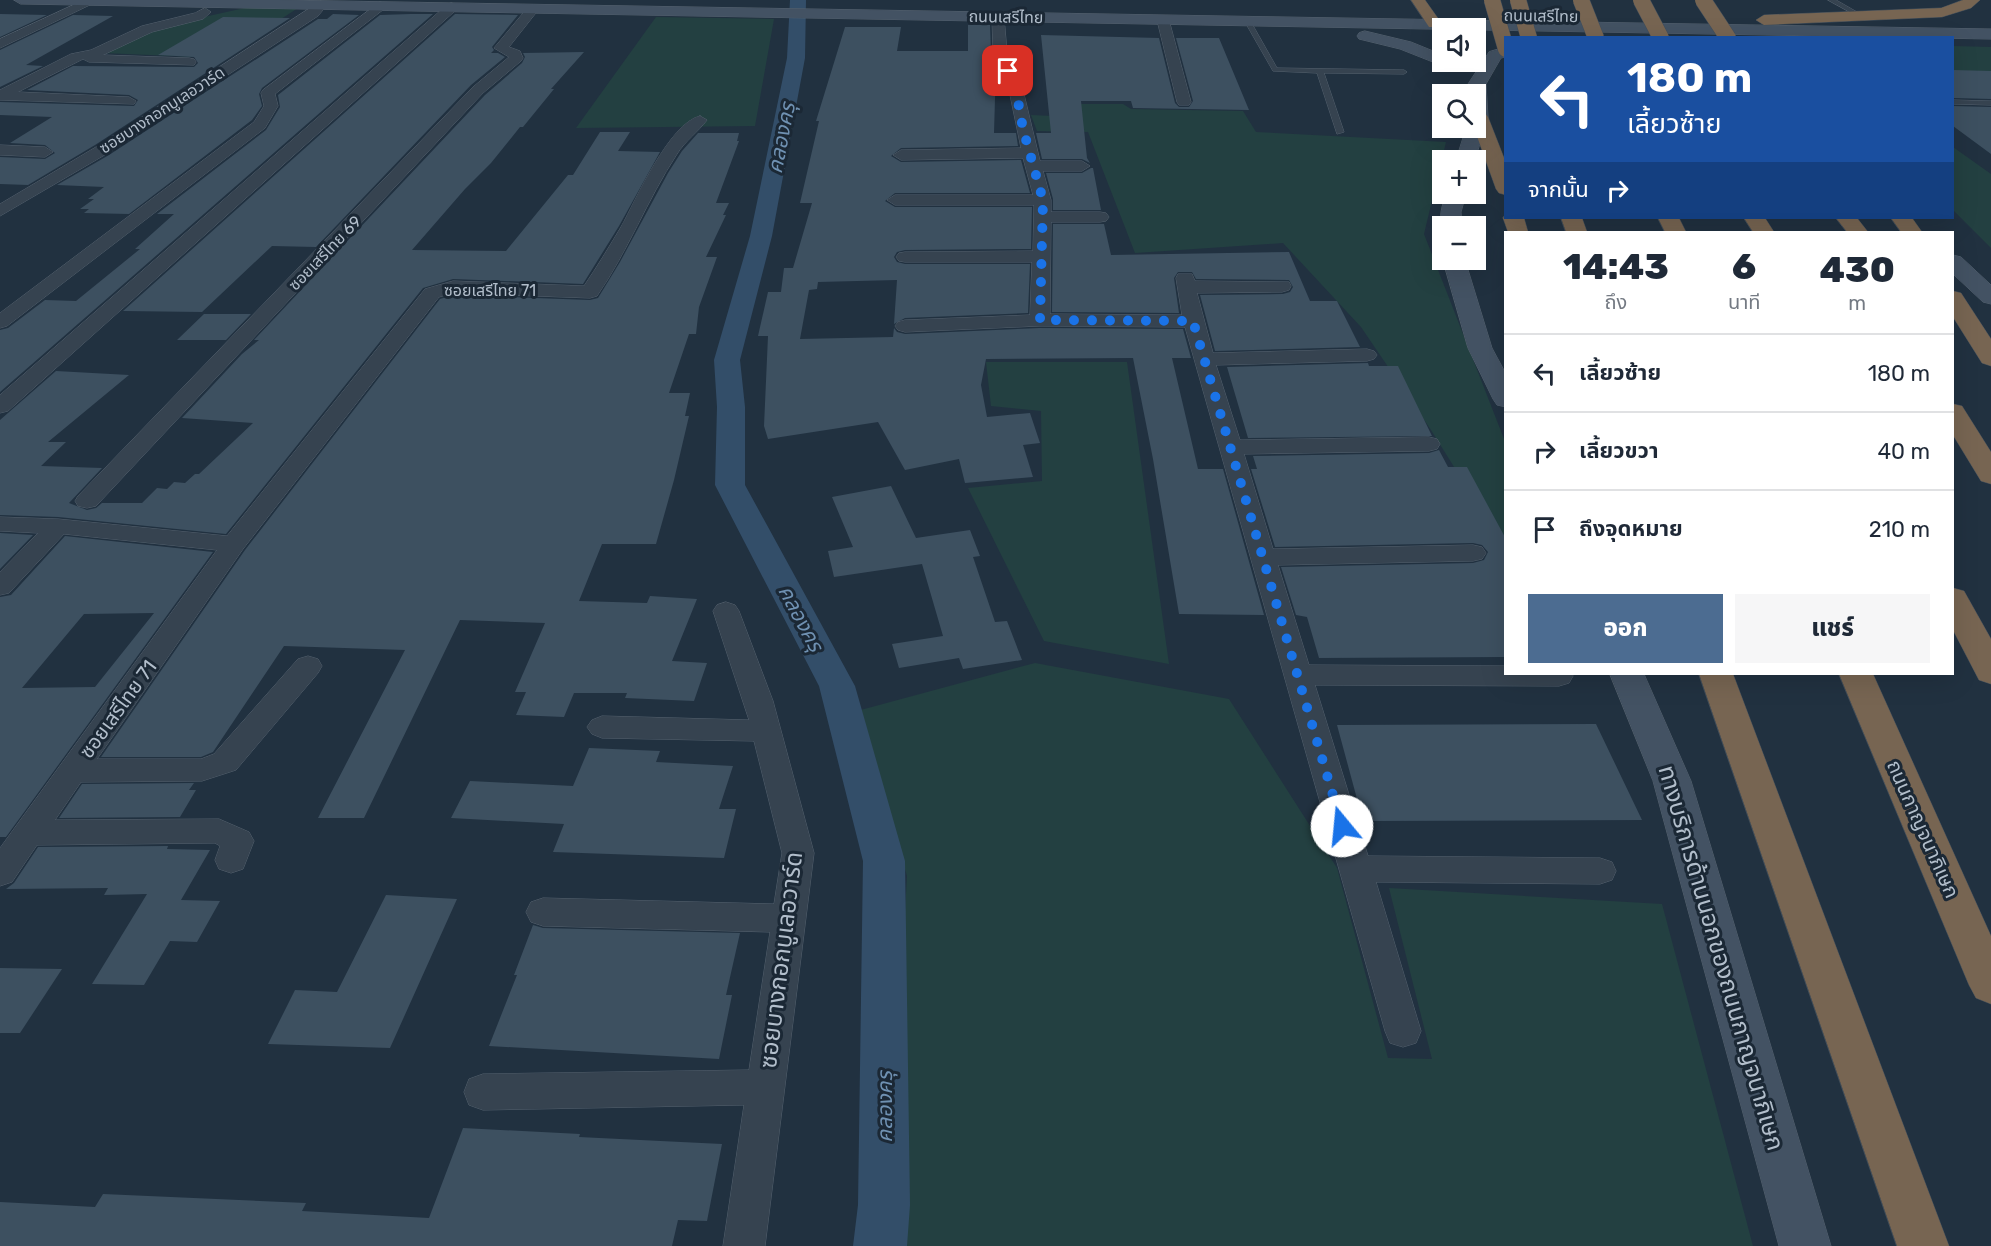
<!DOCTYPE html>
<html lang="th">
<head>
<meta charset="utf-8">
<style>
  body { margin:0; font-family:Rubik,"Noto Sans Thai",sans-serif; background:#f6f6f7; color:#1f2937; height:100vh; display:flex; flex-direction:column; font-size:22px; white-space:nowrap }
  * { box-sizing:border-box; margin:0 }
  p { font-size:20px; color:#747a83 }
  .icon { flex:none; width:33px; height:33px; fill:none; stroke:currentColor; stroke-width:2; stroke-linecap:round; stroke-linejoin:round }
  .map { position:relative; flex:1; overflow:hidden }
  .sheet { position:absolute; left:1504px; top:231px; width:450px; height:444px; display:flex; flex-direction:column; background:#fff; border-radius:0px; box-shadow:0 6px 24px #0002 }
  .sheet>* { flex:none }
  .top-card { position:absolute; left:1504px; top:36px; width:450px; height:183px; border-radius:0px; box-shadow:0 6px 24px #0002; background:#1a4fa0; color:#fff; overflow:hidden }
  .tools { position:absolute; left:1432px; top:18px; display:grid; gap:12px }
  .tools a { display:grid; place-items:center; width:54px; height:54px; border-radius:0px; background:#fff; box-shadow:0 6px 24px #0002; font-size:30px }
  .pin { position:absolute; display:grid; place-items:center; width:51px; height:51px; color:#fff; margin:-26px; border-radius:12px; box-shadow:0 3px 9px #0006 }
  .me { position:absolute; width:66px; margin:-33px; rotate:343deg; stroke-linejoin:round; filter:drop-shadow(0 0 4px #0008) }
  .turn { display:flex; align-items:center; gap:21px; height:126px; padding:0 24px; font-size:27px }
  .turn .icon { width:78px; height:78px; stroke-width:2.5 }
  .turn b { display:block; font-size:42px; line-height:51px }
  .then { display:flex; align-items:center; height:57px; padding:0 24px; background:#0003; gap:12px; font-size:22px }
  .eta { display:flex; justify-content:space-evenly; align-items:center; height:102px; text-align:center }
  .eta b { font-size:36px; font-weight:800; line-height:42px }
  .action { display:flex; gap:12px; margin-top:auto; padding:12px 24px }
  .action a { flex:1; height:69px; border-radius:0px; background:#4c6c91; color:#fff; font-size:24px; font-weight:800; line-height:69px; text-align:center }
  .action a+a { background:#f6f6f7; color:#1f2937 }
  ul { padding:0; list-style:none }
  li { display:flex; align-items:center; gap:18px; height:78px; padding:0 24px; border-top:2px solid #e0e1e3 }
  li div { flex:1 }
  li b { display:block; font-size:22px }
  li em { font-style:normal }
  .map>svg:first-child { display:block }
</style>
</head>
<body>
<div class="map">
<svg width="1991" height="1246" viewBox="0 0 1991 1246">
  <rect width="100%" height="100%" fill="#213140"/>
  <path fill="#234041" d="M249,7L298,8L221,58L103,53L159,27Z
    M656,17L774,19L755,126L576,128Z
    M1953,46L1991,47V96L1953,95Z
    M1073,104H1123L1131,109L1243,111L1256,132L1446,142L1424,234L1506,444V550L1431,430L1361,327L1283,243L1135,253L1088,132L1037,131L1031,115L1075,117Z
    M1953,147L1991,174V248L1953,210Z
    M986,362H1127L1169,664L1044,641L968,488L1042,481L1041,411L991,406Z
    M1035,663L1229,699L1337,868L1388,1058L1432,1059L1389,888L1662,904L1753,1246H886L907,876L857,711Z"/>
  <g fill="none" stroke-linecap="round" stroke-linejoin="round">
    <path fill="#334e69" fill-rule="evenodd" d="M790,0H806L805,58L772,236L740,360L745,407V485L855,686L905,861L910,1205L907,1246H853L858,1205L863,861L819,686L715,485L717,407L714,360L750,236L787,58Z"/>
  </g>
  <path fill="#3d5060" fill-rule="evenodd" d="M0,14L47,15L0,37Z
    M333,14L359,15L262,88L259,94L262,106L252,120L129,214L84,213L89,209H80L94,199H88L104,187L57,185L109,155L318,19H327Z
    M411,14H433L0,392V330L8,328L45,300L76,301L140,249H135L174,214H157L266,130L280,107L278,95L380,15Z
    M455,14L518,15L492,47L494,50L491,53H498L505,57L471,85L316,247L272,246L202,312L123,311Z
    M73,15L113,16L26,65L43,66L0,87V50Z
    M223,17L290,18L95,145L28,185L0,184V157L45,159L55,153L45,145L10,143L52,117L0,115V102L134,106L138,100L129,95L27,90L73,66L194,67L198,63L194,57L158,55Z
    M968,25H990L991,52L996,64L994,133H1016L1018,146L901,148L891,156L901,162L1021,160L1030,193H895L885,201L895,207H1032L1031,249L905,250L897,252L894,257L897,262L905,264H1030L1028,313L905,318L894,324L897,280L818,282L817,289L809,290L800,339L893,337L894,328L897,332L905,334L1040,328L1183,329L1191,358H1172L1198,469H1223L1264,615L1179,614L1153,459L1133,358L986,359L981,385L987,417L1030,413L1040,443L1023,445L1033,477L965,483L959,459L905,470L878,422L768,439L764,426L768,336H758L768,292H781L784,268H793L812,203H800L819,121H816L845,27H901L897,51H968Z
    M1041,35L1159,38L1175,103L1179,107H1189L1193,101L1176,38H1219L1249,110L1133,108L1131,101H1081L1087,158L1090,163L1082,159H1042L1036,133H1051Z
    M584,52L551,89H554L523,127H520L491,163L465,189L412,250L506,251L568,175H573L600,132H630L618,151L660,152L619,226L583,284L453,279L423,288L226,534L58,517L0,515V420L56,371L129,375L48,442H66L41,466L102,468L69,503L87,510L96,508L102,503H142L157,488L167,489L174,482L185,483L195,474H199L253,423L182,418L242,354L259,340H254L485,95L522,63L525,57L523,53Z
    M1953,70L1991,71V99L1953,98Z
    M1953,106L1991,107V154L1953,126Z
    M698,133H739L737,141H739L716,203H729L723,215H726L706,257H717L699,307L696,334H689L669,393H690L685,416H689L674,480L656,544H602L579,601L647,603L650,596L697,599L672,661L707,663L694,701L625,698L627,693H574L564,717L516,715L526,692H515L545,623L460,620L364,818H318L405,650L284,646L213,752L201,757H101L245,550L440,299L453,295L590,300L598,298L620,262L668,173L682,151Z
    M1091,168H1093L1101,210H1053V199L1046,173H1082Z
    M1053,224H1104L1111,255L1289,252L1310,301H1337L1360,347L1215,351L1200,295L1283,294L1290,292L1293,287L1289,280L1196,279L1192,272H1178L1174,278L1179,313L1052,312Z
    M204,314H251L226,340H177Z
    M1368,363L1369,366H1398L1432,436L1248,438L1227,367Z
    M1439,450L1448,467H1467L1506,539V657L1319,658L1307,617L1296,615L1281,567L1473,563L1484,560L1488,552L1482,545L1473,543L1275,547L1251,469H1257L1253,456L1429,453Z
    M891,486L916,538L970,530L980,556L973,557L995,622L1007,621L1022,660L963,669L959,658L899,668L892,644L943,636L922,564L834,577L828,551L853,547L832,497Z
    M0,533L33,535L0,569Z
    M65,536L213,552L6,837H0V597L11,595ZM154,613L95,687L22,688L84,614Z
    M1596,724L1642,820L1363,821L1337,725Z
    M589,748L660,751L656,762L733,766L719,809H736L724,858L553,852L564,824L451,818L470,781L573,786Z
    M194,783L189,790H196L180,817L59,818L82,784Z
    M168,846L167,849L210,850L181,900L220,901L197,942L170,941L144,985L92,984L147,894L104,895L108,888L6,889L14,883L38,847Z
    M386,895L457,899L390,1048L268,1044L295,990L337,992Z
    M533,925L543,928L740,933L726,995H732L719,1059L489,1046L517,975H514Z
    M0,968L62,969L20,1033H0Z
    M463,1128L580,1134L579,1137L722,1144L707,1221L678,1220L672,1246H0V1202L95,1207L103,1194L306,1203L302,1211L429,1218Z"/>
  <g fill="none" stroke-linecap="round" stroke-linejoin="round">
    <g stroke="#54616e" stroke-width="1">
      <path id="lane" d="M1828,0H1836L1864,16L1859,17Z
        M1248,20L1251,22L1277,68L1404,70L1407,72L1404,74L1324,73L1344,132L1337,134L1317,73L1273,71L1245,22Z
        M1953,100L1991,101V105L1953,104Z"/>
    </g>
    <g stroke="#54616e" stroke-width="1">
      <path id="street" d="M84,0L96,2L0,48V39Z
        M321,1L327,5L318,16L108,153L0,216V204L96,147Z
        M380,2L384,3V9L275,94L278,106L265,128L7,326L0,328V313L254,122L264,106L261,93L263,90Z
        M452,3L458,7L456,10L8,411L0,413V395L448,4Z
        M533,5L539,9L509,47L520,51L523,58L521,61L483,93L96,506L87,508L78,506L75,501L78,496L473,87L509,57L494,48L529,6Z
        M205,8L211,12L203,19L152,32L103,55L189,58L194,59L196,62L194,65L89,62L83,59L18,92L129,97L136,101L134,104L0,100V90L71,54L91,50L142,26L195,13Z
        M998,13L1004,17L1007,52L1023,90L1040,161H1082L1090,166L1082,171H1043L1051,200V212H1100L1106,213L1109,217L1106,221L1100,222H1051L1050,314L1182,315L1176,278L1178,274H1192L1195,281L1289,282L1291,286L1289,290L1282,292L1197,293L1213,353L1367,349L1374,351L1377,355L1374,359L1367,361L1216,365L1240,440L1429,437L1437,439L1440,444L1437,449L1429,451L1244,454L1273,549L1473,545L1482,547L1486,553L1482,559L1473,561L1278,565L1309,665L1506,666V674H1572L1573,676L1569,683L1559,686L1315,685L1368,856L1600,858L1612,862L1616,871L1612,880L1600,884L1376,882L1421,1031L1416,1043L1403,1047L1390,1043L1385,1031L1185,327L1040,326L905,332L898,330L895,326L898,322L905,320L1030,315L1032,262H905L899,261L896,257L899,253L905,252L1033,251L1034,205H895L887,200L895,195H1033L1023,158L901,160L893,155L901,150L1021,148L1009,90L993,52L992,17Z
        M1163,16L1169,20L1191,102L1189,105H1179L1177,102L1157,20Z
        M700,116L707,120C698,132 685,141 677,154C647,200 628,251 597,296L590,298L453,293L439,297L243,549L97,759H201L214,754L298,659L308,656L318,659L322,666L318,673L236,770L202,781L81,782L55,820L219,819L249,832L254,841L243,869L231,873L219,869L215,860L220,846L215,843L37,845L12,882L0,886V848L217,550L64,534L9,593L0,595V572L38,533L0,531V517L58,519L227,536L425,289L453,281L584,286C597,267 609,247 621,227C636,200 669,123 700,116Z
        M0,145L45,147L53,152L45,157L0,155Z
        M726,602L735,605L739,611L773,701L814,853L765,1246H723L744,1105L483,1110L469,1105L464,1092L469,1079L483,1074L749,1070L770,932L543,926L531,922L526,912L531,902L543,898L774,904L782,853L754,741L602,738L592,734L587,727L592,720L602,716L749,720L713,611L717,605Z"/>
    </g>
    <g stroke="#54616e" stroke-width="1">
      <path id="secondary" d="M14,0H280L1991,29V39L21,4Z
        M1365,31L1411,42L1443,55V62H1451L1443,66L1400,49L1359,39L1357,36L1359,33Z
        M1506,47V57L1501,58L1486,84L1488,117L1475,160H1456L1466,128H1476V94H1469L1468,84L1489,52Z
        M1446,194H1466L1461,212L1462,226H1443V228C1438,217 1442,206 1446,194Z
        M1953,255L1961,257L1991,285V304L1983,302L1953,274Z
        M1443,260H1465L1492,348L1506,374V407L1497,405L1493,399L1468,348Z
        M1610,674H1644L1691,781L1831,1246H1779L1653,781Z"/>
    </g>
    <g stroke="#414e5b" stroke-width="1">
      <path id="highway" d="M1411,0H1425L1442,24L1439,27H1429Z
        M1963,0H1980L1971,8L1942,17L1764,25L1756,20L1764,15L1941,8Z
        M1476,112L1485,113L1488,117L1506,163V195L1499,193L1496,189L1474,128H1476Z
        M1506,214V218H1524L1528,232H1508L1503,218Z
        M1561,218H1582L1587,232H1566Z
        M1658,218H1679L1686,232H1665Z
        M1744,218H1765L1774,232H1753Z
        M1836,218H1857L1868,232H1847Z
        M1891,218H1912L1922,232H1901Z
        M1953,291L1961,293L1991,339V366L1982,363L1953,317Z
        M1953,404L1962,406L1991,452V484L1981,481L1953,435Z
        M1953,588L1964,591L1991,639V684L1979,680L1953,630Z
        M1699,674H1733L1949,1246H1897Z
        M1839,674H1873L1991,936V1004L1976,998L1969,985Z"/>
    </g>
    <use href="#lane" fill="#364350" fill-rule="evenodd"/>
    <use href="#street" fill="#364350" fill-rule="evenodd"/>
    <use href="#secondary" fill="#435263" fill-rule="evenodd"/>
    <use href="#highway" fill="#776552" fill-rule="evenodd"/>
    <g stroke="#414e5b" stroke-width="17" stroke-linecap="butt">
      <path id="highway-bridge" d="M1492,0L1506,49
        M1518,0L1529,38
        M1581,0L1596,38
        M1641,0L1661,38
        M1703,0L1728,38"/>
    </g>
    <use href="#highway-bridge" stroke="#776552" stroke-width="16"/>
  </g>
  <g fill="none" stroke-linecap="round" stroke-linejoin="round">
    <path stroke="#1a73e8" stroke-width="10" stroke-dasharray="0 18" d="M1008,71L1016,90L1023,129L1043,200L1040,320L1193,321L1342,826"/>
  </g>
  <g text-anchor="middle" dominant-baseline="central" stroke-width="6" stroke-linejoin="round" paint-order="stroke">
    <g font-size="16" fill="#b2becb" stroke="#1b2835">
      <text transform="translate(1541 16) rotate(1)">ถนนเสรีไทย</text>
      <text transform="translate(1006 17) rotate(1)">ถนนเสรีไทย</text>
      <text transform="translate(162 110) rotate(-33)">ซอยบางกอกบูเลอวาร์ด</text>
      <text transform="translate(325 253) rotate(-46)">ซอยเสรีไทย 69</text>
      <text x="490" y="290">ซอยเสรีไทย 71</text>
    </g>
    <g font-size="20" fill="#b2becb" stroke="#1b2835">
      <text transform="translate(118 709) rotate(-54)">ซอยเสรีไทย 71</text>
      <text transform="translate(1923 829) rotate(66)">ถนนกาญจนาภิเษก</text>
    </g>
    <g font-size="21" font-style="italic" fill="#6f91b2" stroke="#1b2835">
      <text transform="translate(781 138) rotate(-79)">คลองครุ</text>
      <text transform="translate(801 618) rotate(62)">คลองครุ</text>
      <text transform="translate(884 1107) rotate(-90)">คลองครุ</text>
    </g>
    <g font-size="24" fill="#b2becb" stroke="#1b2835">
      <text transform="translate(1721 958) rotate(74)">ทางบริการด้านนอกของถนนกาญจนาภิเษก</text>
      <text transform="translate(781 960) rotate(-83)">ซอยบางกอกบูเลอวาร์ด</text>
    </g>
  </g>
</svg>
<div class="tools">
<a><svg class="icon" aria-label="sound" viewBox="0 0 24 24"><path d="M4 9h4l5-4v14l-5-4H4zM17 9q2 3 0 6"/></svg></a>
<a><svg class="icon" aria-label="search" viewBox="0 0 24 24"><circle cx="10" cy="10" r="6"/><path d="M15 15l6 6"/></svg></a>
<a>+</a>
<a>−</a>
</div>
<div class="pin" style="left:1008px;top:71px;background:#d93025"><svg class="icon" aria-label="arrive" viewBox="0 0 24 24"><path d="M6 21V4h12l-3 4 3 4H6"/></svg></div>
<svg class="me" style="left:1342px;top:826px" viewBox="-20 -20 40 40"><circle r="19" fill="#fff"/><path d="M0-13L10 11 0 6-10 11z" fill="#1a73e8"/></svg>
<div class="top-card">
<div class="turn"><svg class="icon" aria-label="left" viewBox="0 0 24 24"><path d="M17 20v-9H6M10 6l-5 5 5 5"/></svg><div><b>180 m</b>เลี้ยวซ้าย</div></div>
<div class="then">จากนั้น<svg class="icon" aria-label="right" viewBox="0 0 24 24"><path d="M7 20v-9h11M14 6l5 5-5 5"/></svg></div>
</div>
<section class="sheet">
<div class="eta">
<div><b>14:43</b><p>ถึง</p></div>
<div><b>6</b><p>นาที</p></div>
<div><b>430</b><p>m</p></div>
</div>
<ul>
<li><svg class="icon" aria-label="left" viewBox="0 0 24 24"><path d="M17 20v-9H6M10 6l-5 5 5 5"/></svg><div><b>เลี้ยวซ้าย</b></div><em>180 m</em></li>
<li><svg class="icon" aria-label="right" viewBox="0 0 24 24"><path d="M7 20v-9h11M14 6l5 5-5 5"/></svg><div><b>เลี้ยวขวา</b></div><em>40 m</em></li>
<li><svg class="icon" aria-label="arrive" viewBox="0 0 24 24"><path d="M6 21V4h12l-3 4 3 4H6"/></svg><div><b>ถึงจุดหมาย</b></div><em>210 m</em></li>
</ul>
<div class="action"><a>ออก</a><a>แชร์</a></div>
</section>
</div>
</body>
</html>
